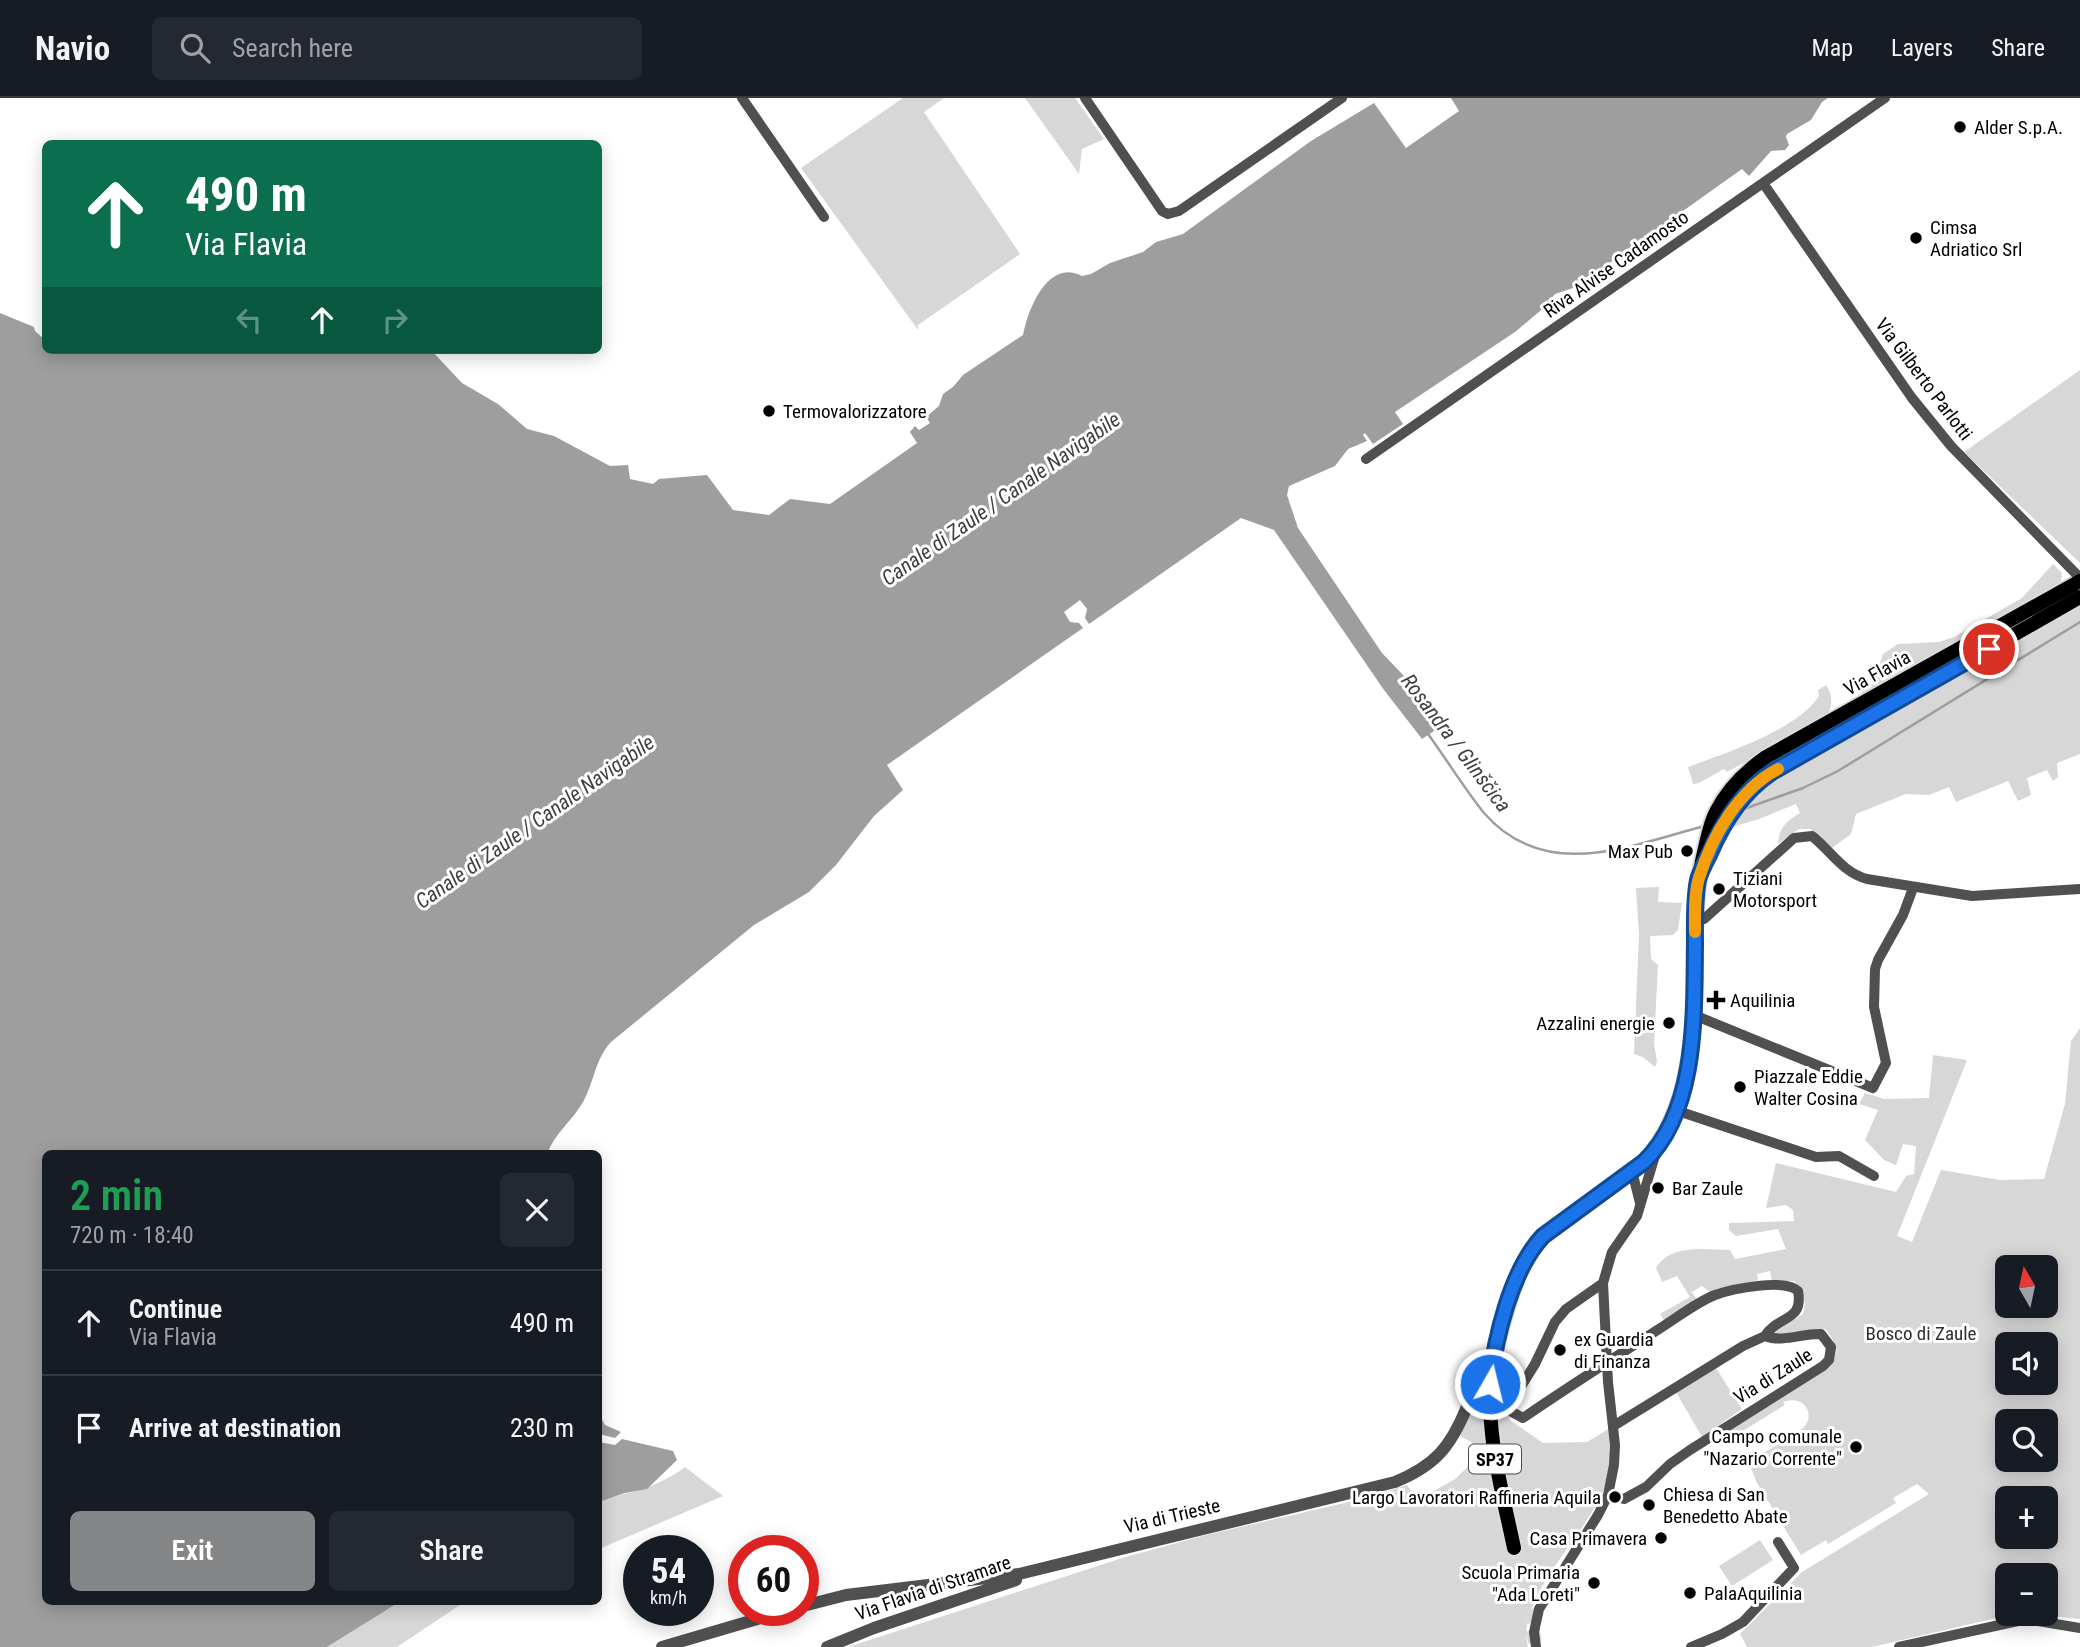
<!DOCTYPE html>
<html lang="en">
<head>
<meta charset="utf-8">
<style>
  body { margin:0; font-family:"Roboto Condensed",sans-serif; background:#242831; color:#f1f3f6; height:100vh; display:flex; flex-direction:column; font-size:26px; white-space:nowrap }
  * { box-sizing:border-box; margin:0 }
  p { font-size:23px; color:#9ea1a6 }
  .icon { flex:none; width:38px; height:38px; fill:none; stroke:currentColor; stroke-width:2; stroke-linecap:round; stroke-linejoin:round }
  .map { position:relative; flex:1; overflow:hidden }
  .drawer { position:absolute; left:42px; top:1052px; width:560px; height:455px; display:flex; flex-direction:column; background:#171b24; border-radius:10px; box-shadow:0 4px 18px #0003 }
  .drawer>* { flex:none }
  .banner { position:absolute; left:42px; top:42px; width:560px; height:214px; border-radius:10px; box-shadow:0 4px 18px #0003; background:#0b6e4f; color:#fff; overflow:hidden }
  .needle { width:46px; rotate:351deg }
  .tools { position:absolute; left:1995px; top:1157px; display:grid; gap:14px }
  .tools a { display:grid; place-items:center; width:63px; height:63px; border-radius:10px; background:#171b24; box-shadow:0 4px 18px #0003; font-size:35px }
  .speed { position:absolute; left:623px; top:1437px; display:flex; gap:14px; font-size:35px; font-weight:700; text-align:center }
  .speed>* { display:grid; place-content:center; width:91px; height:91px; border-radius:50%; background:#171b24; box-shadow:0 4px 18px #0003; line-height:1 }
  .speed small { font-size:18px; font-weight:400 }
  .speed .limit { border:10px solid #d22; background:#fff; color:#111 }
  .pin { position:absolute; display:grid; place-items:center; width:60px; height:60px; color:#fff; margin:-30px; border:4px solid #fff; border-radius:50%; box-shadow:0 2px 7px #0007 }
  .me { position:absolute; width:77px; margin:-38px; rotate:8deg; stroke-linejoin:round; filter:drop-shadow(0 0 5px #0008) }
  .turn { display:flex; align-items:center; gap:24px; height:147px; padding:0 28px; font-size:32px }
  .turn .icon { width:91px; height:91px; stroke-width:2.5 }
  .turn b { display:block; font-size:49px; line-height:60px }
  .lanes { display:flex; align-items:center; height:66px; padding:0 28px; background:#0003; justify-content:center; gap:35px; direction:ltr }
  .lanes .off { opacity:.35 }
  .round { display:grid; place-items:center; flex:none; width:74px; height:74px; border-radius:10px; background:#242831 }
  .head { display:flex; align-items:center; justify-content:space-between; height:119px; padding:0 28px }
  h1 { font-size:42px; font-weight:600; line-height:52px; color:#1e9e55 }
  .primary-button { display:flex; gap:14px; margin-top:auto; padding:14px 28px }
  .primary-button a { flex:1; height:80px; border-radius:10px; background:#858687; color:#fff; font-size:28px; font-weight:600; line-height:80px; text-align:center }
  .primary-button a+a { background:#242831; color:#f1f3f6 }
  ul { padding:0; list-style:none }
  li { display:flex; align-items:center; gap:21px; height:105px; padding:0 28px; border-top:2px solid #363941 }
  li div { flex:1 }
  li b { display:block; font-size:26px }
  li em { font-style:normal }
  header { display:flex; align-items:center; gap:42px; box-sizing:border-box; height:98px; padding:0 35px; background:#171b24; border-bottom:2px solid #363941 }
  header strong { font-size:33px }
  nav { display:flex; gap:38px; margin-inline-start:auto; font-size:24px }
  .search { width:490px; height:63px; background:#242831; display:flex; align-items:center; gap:18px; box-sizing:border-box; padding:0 24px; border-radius:10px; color:#9ea1a6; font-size:26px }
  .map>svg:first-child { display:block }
</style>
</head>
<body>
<header>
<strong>Navio</strong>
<div class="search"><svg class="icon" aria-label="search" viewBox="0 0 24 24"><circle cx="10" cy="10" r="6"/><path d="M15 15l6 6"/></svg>Search here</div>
<nav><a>Map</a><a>Layers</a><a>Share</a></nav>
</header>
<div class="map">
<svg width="2080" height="1549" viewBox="0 0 2080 1549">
  <rect width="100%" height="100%" fill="#fff"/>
  <path fill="#d7d7d7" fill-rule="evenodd" d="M903,0H944L924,14L1020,156L918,227V232L801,70Z
    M1025,0H1075L1104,41L1082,51L1079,76Z
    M2080,272V465L1964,354Z
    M2053,466L2062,475L2060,489L1865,596L1856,595L1873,586L1883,556L1898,546L1939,544L1954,539L2022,500Z
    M2080,506V656L2057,665L2058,679L2053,683L2047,672L2027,680L2031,697L2018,703L2008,683L1956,704L1949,689L1929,697L1906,696L1856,716L1851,736L1832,750L1810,731H1799L1778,746C1779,730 1786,723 1800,715L1796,706L1759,721L1729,730L1744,705L1769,683Z
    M1826,587C1834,599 1833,611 1823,622L1727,674L1724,671L1699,685L1693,686L1688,669C1726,655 1797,632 1819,598L1818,592Z
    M1659,789L1658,804L1682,805L1678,832L1673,837L1650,838L1651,861L1658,867L1654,945L1657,964L1655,969L1643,959L1634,956L1639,837L1636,790Z
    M2080,930V1521L2030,1516L2001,1519L1872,1549H1747L1740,1536L1802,1474L1929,1396L1917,1386L1893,1400L1896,1405L1828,1446L1826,1442L1801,1457L1757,1385L1748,1363C1765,1353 1787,1344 1802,1331C1817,1318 1805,1296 1783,1304L1785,1307L1733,1339L1729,1333L1832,1267C1838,1252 1836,1243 1825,1231L1780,1237L1775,1234L1803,1216C1807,1202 1804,1193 1794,1183H1772L1770,1173L1757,1176L1758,1182L1711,1195L1702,1188L1692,1194L1697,1202L1664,1222L1660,1216L1690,1199L1677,1178L1662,1184L1656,1170C1669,1146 1706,1151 1730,1152L1735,1161L1786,1151L1778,1131L1736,1138L1729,1132V1125L1794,1123L1793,1112L1786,1107L1766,1110L1776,1065L1896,1094L1906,1078L1914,1076L1916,1048L1903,1046L1896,1067L1884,1062L1865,1042L1878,1012L1859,1006L1865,995L1884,1001L1929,1000L1933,957L1967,962L1897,1138L1912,1144L1941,1072L2000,1082L2044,1081L2065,1006L2071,943ZM2007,1169H2046V1208H2007ZM2007,1246H2046V1284H2007ZM2007,1323H2046V1362H2007ZM2007,1400H2046V1438H2007ZM2007,1477H2046V1516H2007Z
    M1716,1270L1742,1311L1702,1339L1676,1294Z
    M1496,1288L1510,1322L1543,1345L1587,1344L1610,1330C1609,1346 1611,1364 1608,1379C1595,1431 1514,1497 1528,1549H848L1122,1460L1206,1437L1370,1399L1407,1387L1418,1402L1455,1381L1481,1356L1471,1344L1460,1338L1473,1303L1484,1289L1487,1359L1506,1451L1521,1449L1498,1330Z
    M685,1369L723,1398L599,1451L598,1404C631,1393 658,1390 685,1369Z
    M1760,1442L1773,1462L1732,1488L1719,1468Z
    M401,1503H466L397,1549H327Z"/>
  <path fill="#9e9e9e" d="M1451,0H1828L1822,4L1811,22L1787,36L1786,39L1789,47L1785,52L1771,53L1749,78L1742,71L1576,189L1555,196L1540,213L1515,234L1395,314L1403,326L1373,346L1365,335L1363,337L1367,343L1348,351L1335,368L1289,388L1287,397L1298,430L1382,555L1428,603L1434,621L1440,629L1422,641L1384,592L1274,432L1241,420L1089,526L1085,520L1087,511L1080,502L1064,514L1070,524L1079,525L1083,530L887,667L903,692L874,718L836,767L809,794L754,827L611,944C595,961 594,985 583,1004C573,1022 554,1036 548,1055H46V1503H401L327,1549H0V215L34,229L35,233L45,242L46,252H431L462,285L498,306L527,331L554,338L610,368L628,367L630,381L653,386L659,381L707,377L733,412L769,417L790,401L830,406L917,345L910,334L915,328L919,332L930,325L926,319L939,308L943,296L953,289L963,277L1023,237C1028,211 1048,160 1082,178L1091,176L1110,165L1143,154L1156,144L1183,136L1311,43L1374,5L1406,50L1459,13Z
    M598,1314L605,1327L621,1334L615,1340L599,1336Z
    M622,1341L673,1353L677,1362L647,1391L625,1395L599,1404V1344L615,1347Z"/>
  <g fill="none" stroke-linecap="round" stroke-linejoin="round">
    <path stroke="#9e9e9e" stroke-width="2.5" d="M1428,636C1447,662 1464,690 1484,715C1545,785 1630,748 1704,728
      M1741,712L1803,690L1838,673L2080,524"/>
    <path stroke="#d9d9d9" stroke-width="14" stroke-dasharray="14 7" stroke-linecap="butt" d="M1514,1450L1535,1544"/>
    <g stroke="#dbdbdb" stroke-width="18">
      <path id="primary" d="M1711,750L1730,716L1762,680L2080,499
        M1514,1450C1502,1392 1484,1331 1492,1270C1494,1251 1501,1232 1506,1213C1514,1186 1523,1159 1543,1138L1644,1064C1662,1046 1672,1024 1680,1000C1706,918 1684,832 1705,750C1708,738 1710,725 1716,714C1727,692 1746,673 1766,659L2080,483"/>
    </g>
    <path stroke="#505050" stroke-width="10" d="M742,0L824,119
      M1085,0L1162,113L1168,116L1179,113L1342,0
      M1763,85L1912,300L1951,348L2080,480
      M1366,361L1885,0
      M1695,823L1704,821L1794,740L1812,738C1831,753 1842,774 1867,781L1972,798L2080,791
      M1694,917L1873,990L1886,965L1874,909L1875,871L1878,862L1903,817L1913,790
      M1675,1012L1816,1059L1839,1058L1874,1078
      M1630,1075L1634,1081L1640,1105
      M1603,1185L1566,1211L1555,1224L1535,1266L1512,1303V1314L1523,1320C1568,1289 1614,1260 1659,1231C1677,1220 1695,1205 1715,1197C1732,1191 1785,1180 1798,1193C1804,1224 1778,1217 1765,1238
      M1608,1397L1624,1401L1646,1389L1670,1366L1690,1352L1823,1268L1829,1262L1831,1249L1821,1236C1803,1235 1783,1245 1765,1238L1743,1248L1615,1327
      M1536,1549L1534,1534L1539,1511L1598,1417L1608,1397L1614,1367L1615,1347L1608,1284L1603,1185L1612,1154L1637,1118L1656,1054
      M1691,1549L1722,1536L1743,1524L1794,1470L1778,1444
      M1899,1549L2018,1523H2038L2080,1530"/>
    <path stroke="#505050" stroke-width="12" d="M803,1508L846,1497L1019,1476L1395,1384C1434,1368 1450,1350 1466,1311C1472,1295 1477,1280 1492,1270
      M662,1549L788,1512
      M827,1549L874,1530L1016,1482"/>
    <use href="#primary" stroke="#000" stroke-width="14"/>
  </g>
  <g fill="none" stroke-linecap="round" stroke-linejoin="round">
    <g stroke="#114b97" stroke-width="18">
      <path id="route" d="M1490,1286C1495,1240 1511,1172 1543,1138L1644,1064C1698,1012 1694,916 1695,846C1695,825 1694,802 1698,782C1700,774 1705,765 1709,757C1723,724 1742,694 1772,674L1989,551"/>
    </g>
    <use href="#route" stroke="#1a73e8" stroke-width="12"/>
    <path stroke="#f59e0b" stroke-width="12" d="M1695,834C1695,817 1694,796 1699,780C1712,738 1738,692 1778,671"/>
  </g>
  <g fill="#000" stroke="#fff" stroke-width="2.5">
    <circle cx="1960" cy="29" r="7"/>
    <circle cx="1916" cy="140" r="7"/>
    <circle cx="769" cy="313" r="7"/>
    <circle cx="1687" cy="753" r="7"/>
    <circle cx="1719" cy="791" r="7"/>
    <path d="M1712.5 891.5h7v7h7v7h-7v7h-7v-7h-7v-7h7z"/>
    <circle cx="1669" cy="925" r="7"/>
    <circle cx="1740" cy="989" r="7"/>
    <circle cx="1658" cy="1090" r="7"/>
    <circle cx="1560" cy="1252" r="7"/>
    <circle cx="1856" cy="1349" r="7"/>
    <circle cx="1615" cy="1399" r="7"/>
    <circle cx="1649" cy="1407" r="7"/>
    <circle cx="1661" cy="1440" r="7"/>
    <circle cx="1594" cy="1485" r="7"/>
    <circle cx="1690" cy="1495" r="7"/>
  </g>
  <g text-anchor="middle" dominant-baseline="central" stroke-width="6" stroke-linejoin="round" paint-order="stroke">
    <rect fill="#fff" stroke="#4c4c4c" stroke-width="2" x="1469" y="1346.5" width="52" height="29" rx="5"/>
    <g font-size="18" font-weight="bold" fill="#000">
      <text x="1495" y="1361">SP37</text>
    </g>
    <g font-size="19" fill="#000" stroke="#fff" text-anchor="start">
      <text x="1974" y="29">Alder S.p.A.</text>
      <text x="1930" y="129">Cimsa<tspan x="1930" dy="22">Adriatico Srl</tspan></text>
      <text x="783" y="313">Termovalorizzatore</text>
      <text x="1673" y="753" text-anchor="end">Max Pub</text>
      <text x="1733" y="780">Tiziani<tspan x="1733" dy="22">Motorsport</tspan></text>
      <text x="1730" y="902">Aquilinia</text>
      <text x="1655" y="925" text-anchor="end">Azzalini energie</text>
      <text x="1754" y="978">Piazzale Eddie<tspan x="1754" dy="22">Walter Cosina</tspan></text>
      <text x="1672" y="1090">Bar Zaule</text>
      <text x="1574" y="1241">ex Guardia<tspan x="1574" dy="22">di Finanza</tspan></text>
      <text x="1842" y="1338" text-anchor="end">Campo comunale<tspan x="1842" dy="22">"Nazario Corrente"</tspan></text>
      <text x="1663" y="1396">Chiesa di San<tspan x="1663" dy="22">Benedetto Abate</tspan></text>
      <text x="1601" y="1399" text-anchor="end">Largo Lavoratori Raffineria Aquila</text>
      <text x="1647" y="1440" text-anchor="end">Casa Primavera</text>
      <text x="1580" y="1474" text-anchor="end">Scuola Primaria<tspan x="1580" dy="22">"Ada Loreti"</tspan></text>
      <text x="1704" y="1495">PalaAquilinia</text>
    </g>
    <g font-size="19" fill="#000" stroke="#fff">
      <text transform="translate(1616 166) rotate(-35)">Riva Alvise Cadamosto</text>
      <text transform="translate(1924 281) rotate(53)">Via Gilberto Parlotti</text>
      <text transform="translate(1877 575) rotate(-29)">Via Flavia</text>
      <text transform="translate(1773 1278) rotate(-32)">Via di Zaule</text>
      <text transform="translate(1172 1418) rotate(-13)">Via di Trieste</text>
      <text transform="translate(933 1490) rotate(-19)">Via Flavia di Stramare</text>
    </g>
    <g font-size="19" fill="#2e2e2e" stroke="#fff">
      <text x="1921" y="1235">Bosco di Zaule</text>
    </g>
    <g font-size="21" font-style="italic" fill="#3f3f3f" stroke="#fff">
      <text transform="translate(1001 401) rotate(-35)">Canale di Zaule / Canale Navigabile</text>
      <text transform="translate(1456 645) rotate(53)">Rosandra / Glinščica</text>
      <text transform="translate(535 724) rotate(-35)">Canale di Zaule / Canale Navigabile</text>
    </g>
  </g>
</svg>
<div class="tools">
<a><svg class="needle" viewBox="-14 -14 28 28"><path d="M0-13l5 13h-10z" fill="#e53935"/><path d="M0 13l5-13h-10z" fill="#9ea1a6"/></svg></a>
<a><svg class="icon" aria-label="sound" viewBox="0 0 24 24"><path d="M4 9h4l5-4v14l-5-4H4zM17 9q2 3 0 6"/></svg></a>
<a><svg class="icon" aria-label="search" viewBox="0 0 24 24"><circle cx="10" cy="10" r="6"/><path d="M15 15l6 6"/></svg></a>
<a>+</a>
<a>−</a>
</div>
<div class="speed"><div>54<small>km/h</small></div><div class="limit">60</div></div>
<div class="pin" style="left:1989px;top:551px;background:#d93025"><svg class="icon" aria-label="arrive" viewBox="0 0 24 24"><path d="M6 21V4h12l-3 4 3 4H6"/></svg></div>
<svg class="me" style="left:1490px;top:1286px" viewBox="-20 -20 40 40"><circle r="17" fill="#1a73e8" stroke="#fff" stroke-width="3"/><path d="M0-11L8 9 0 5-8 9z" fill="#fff"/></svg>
<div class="banner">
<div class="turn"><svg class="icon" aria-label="ahead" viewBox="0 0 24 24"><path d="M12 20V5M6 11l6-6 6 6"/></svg><div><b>490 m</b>Via Flavia</div></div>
<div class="lanes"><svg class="icon off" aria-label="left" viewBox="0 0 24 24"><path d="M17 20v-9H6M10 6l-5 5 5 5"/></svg><svg class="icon" aria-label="ahead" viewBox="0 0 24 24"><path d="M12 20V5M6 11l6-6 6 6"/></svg><svg class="icon off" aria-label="right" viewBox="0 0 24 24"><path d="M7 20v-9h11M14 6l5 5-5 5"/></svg></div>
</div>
<section class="drawer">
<div class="head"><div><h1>2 min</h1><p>720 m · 18:40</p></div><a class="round"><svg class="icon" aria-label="close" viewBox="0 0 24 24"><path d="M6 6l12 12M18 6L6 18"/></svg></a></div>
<ul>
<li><svg class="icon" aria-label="ahead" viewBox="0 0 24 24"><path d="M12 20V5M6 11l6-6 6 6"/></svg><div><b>Continue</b><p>Via Flavia</p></div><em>490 m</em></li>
<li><svg class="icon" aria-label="arrive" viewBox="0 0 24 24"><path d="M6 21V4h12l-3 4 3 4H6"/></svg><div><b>Arrive at destination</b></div><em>230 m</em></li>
</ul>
<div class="primary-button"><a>Exit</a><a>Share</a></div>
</section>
</div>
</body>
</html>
